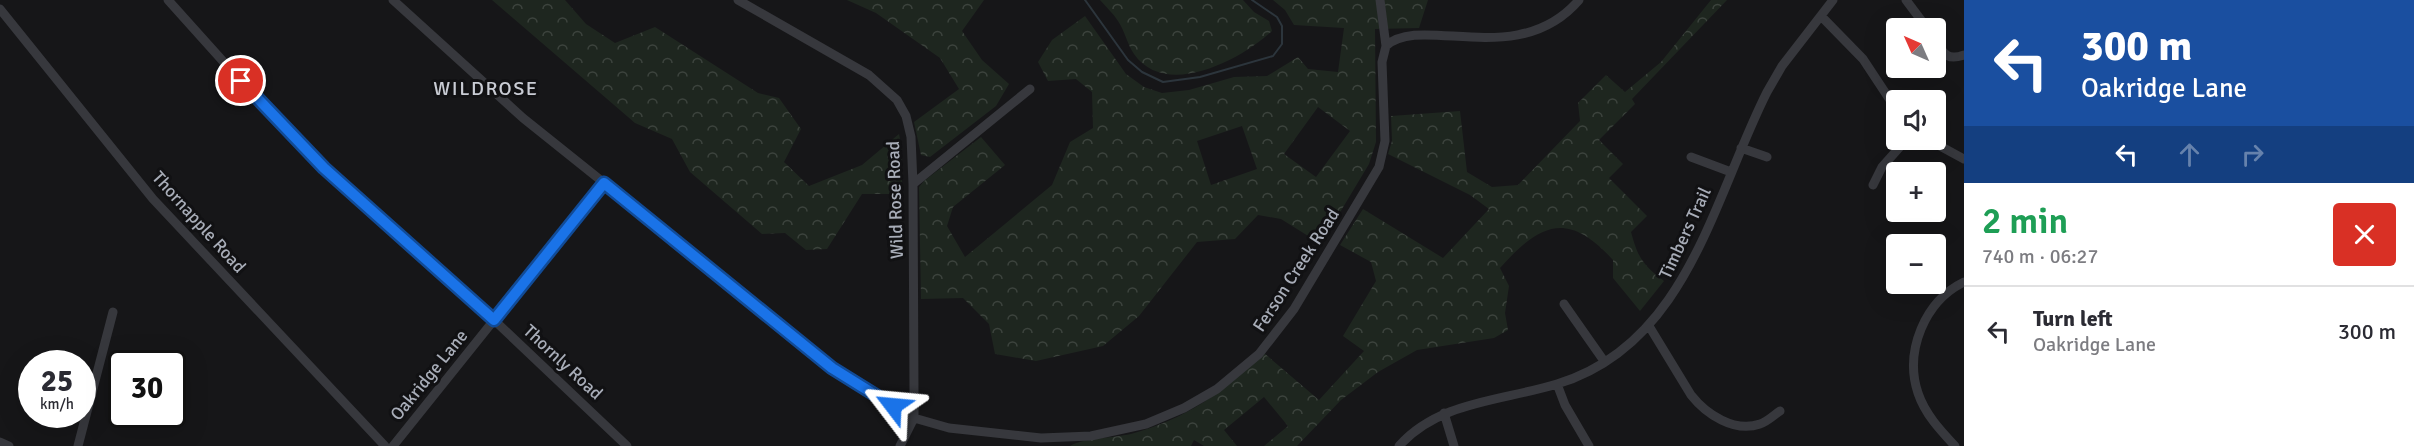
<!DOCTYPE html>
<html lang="en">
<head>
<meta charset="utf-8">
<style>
  body { margin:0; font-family:Signika,sans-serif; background:#f7f7f7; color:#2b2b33; height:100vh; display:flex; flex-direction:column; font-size:22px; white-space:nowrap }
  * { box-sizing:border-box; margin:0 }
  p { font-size:20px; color:#7c7c81 }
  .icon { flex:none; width:33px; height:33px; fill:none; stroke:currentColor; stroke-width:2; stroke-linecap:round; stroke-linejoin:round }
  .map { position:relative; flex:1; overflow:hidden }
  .panel { display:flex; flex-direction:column; background:#fff; width:450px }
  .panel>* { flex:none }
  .banner { background:#1a4fa0; color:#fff; overflow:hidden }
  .needle { width:39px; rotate:315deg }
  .tools { position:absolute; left:1886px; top:18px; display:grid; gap:12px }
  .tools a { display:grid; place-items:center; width:60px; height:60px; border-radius:6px; background:#fff; box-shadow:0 6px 24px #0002; font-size:30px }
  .speed { position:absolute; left:18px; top:350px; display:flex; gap:12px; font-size:30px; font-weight:700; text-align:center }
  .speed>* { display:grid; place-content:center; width:78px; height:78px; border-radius:50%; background:#fff; box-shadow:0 6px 24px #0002; line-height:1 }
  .speed small { font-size:15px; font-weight:400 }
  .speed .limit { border:3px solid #111; border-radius:9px; background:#fff; color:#111 }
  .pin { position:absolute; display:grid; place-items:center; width:51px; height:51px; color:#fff; margin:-26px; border:3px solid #fff; border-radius:50%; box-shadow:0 2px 6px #0007 }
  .me { position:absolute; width:66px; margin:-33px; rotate:299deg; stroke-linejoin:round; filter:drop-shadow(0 0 4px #0008) }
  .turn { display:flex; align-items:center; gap:21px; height:126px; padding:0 18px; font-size:27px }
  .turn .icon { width:78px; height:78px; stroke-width:2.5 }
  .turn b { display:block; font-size:42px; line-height:51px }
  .lanes { display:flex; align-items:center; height:57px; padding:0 18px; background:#0003; justify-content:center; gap:30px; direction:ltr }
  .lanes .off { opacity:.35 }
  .round { display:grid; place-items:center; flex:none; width:63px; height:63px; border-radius:6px; background:#f7f7f7 }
  .headline { display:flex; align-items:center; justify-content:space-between; height:102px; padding:0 18px }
  h1 { font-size:36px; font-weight:600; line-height:45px; color:#1e9e55 }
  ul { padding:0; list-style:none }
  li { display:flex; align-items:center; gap:18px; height:90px; padding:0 18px; border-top:2px solid #e1e1e2 }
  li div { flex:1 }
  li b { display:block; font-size:22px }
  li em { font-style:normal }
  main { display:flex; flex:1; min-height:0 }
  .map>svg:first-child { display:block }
</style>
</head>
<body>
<main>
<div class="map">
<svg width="1964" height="446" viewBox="0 0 1964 446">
  <defs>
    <pattern id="forest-crowns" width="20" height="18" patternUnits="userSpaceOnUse" patternTransform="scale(1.5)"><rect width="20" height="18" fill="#1e261f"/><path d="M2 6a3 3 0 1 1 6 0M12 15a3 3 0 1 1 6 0" fill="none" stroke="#3c433d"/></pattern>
  </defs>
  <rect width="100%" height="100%" fill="#161618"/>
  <path fill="url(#forest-crowns)" fill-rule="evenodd" d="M492,0H565L586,24L615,43L655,27L758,93L779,98L801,129L784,162L809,186L862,165L899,134L902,150V194H862L827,249L806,250L785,233L762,234L690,172L672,139L635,123Z
    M847,0H984L962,31L982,60L1009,84L996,106L930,157L921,155L914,122L959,89L940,58L876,13Z
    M1100,0H1243L1254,12L1269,21L1272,31C1242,59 1166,100 1134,54C1127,44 1125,31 1118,21C1113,13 1106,7 1100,0Z
    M1273,0H1428L1419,28L1375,29L1376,142L1369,164L1321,244L1281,219L1258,215L1235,239L1197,242L1139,316L1103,346L1036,361L995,354L989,324L963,298L921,299L919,187L924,181L981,137L1005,165L953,207L947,226L965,257L1052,185L1070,142L1093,128L1092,92L1076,79L1048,81L1038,62L1052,40L1085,16L1126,74L1144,87L1162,93L1189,90L1234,77L1267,76L1298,57L1308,69L1338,72L1344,28L1294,25L1285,10ZM1318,107L1350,131L1316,177L1284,154ZM1242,126L1257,169L1211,185L1197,141Z
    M1711,0H1727L1632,99L1635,104L1599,140L1623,164L1609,178L1647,216L1631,232C1638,258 1643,265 1664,281L1640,311L1613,278V260C1568,210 1540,223 1500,268L1509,286L1505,313L1508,330L1494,338L1417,350L1378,372L1341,400L1297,446H1264L1288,426L1264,397L1224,430L1237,446H1204L1194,440L1191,446H1070C1084,438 1112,438 1131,434C1186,419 1224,392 1264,353L1319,400L1364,351L1343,336L1376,281L1371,262L1340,245L1363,209L1443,258L1489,209L1470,195L1388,154L1392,141L1391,116L1460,111L1467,172L1492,187L1518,185L1580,121L1578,103L1606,75L1625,92L1661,62Z"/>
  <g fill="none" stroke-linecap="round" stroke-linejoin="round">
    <path stroke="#2c353c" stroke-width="2" d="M1085,0L1128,60L1142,72L1163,82L1200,77L1273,56L1282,44V26L1277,17L1252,0"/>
    <path stroke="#37383d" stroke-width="9" d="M168,0L256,98L324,168L494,320L627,446
      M393,0L523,118L854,383L914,418L949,428L1041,438L1091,436L1146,424L1184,408L1217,389L1259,354L1294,309L1379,167L1385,141L1382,62L1386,46L1380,0
      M738,0L869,75L897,100L906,116L911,137L913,184L914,392V418L900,446
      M1906,0L1927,28
      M0,9L153,199L385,446
      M1821,16L1863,59L1896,109
      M1935,40C1944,54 1947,61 1964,55
      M1386,46C1421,13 1518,71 1579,0
      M1929,140L1964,159
      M1741,148L1767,157
      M1691,157L1731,172
      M913,184L1030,89
      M1873,185L1882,167L1906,140
      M1564,304L1604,361
      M1649,326L1691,395C1706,414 1734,433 1760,424C1767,422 1774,415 1780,411
      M1557,384L1565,405L1589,446
      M1444,413L1454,446
      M0,442L9,446
      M78,446L113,312
      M393,446L604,183
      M1399,446C1439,401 1502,401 1557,384C1687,345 1713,199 1767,92L1782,66L1833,0
      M1955,446C1940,430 1925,414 1918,393C1904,351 1925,301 1964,282"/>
  </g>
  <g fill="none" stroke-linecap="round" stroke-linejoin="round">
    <g stroke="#114b97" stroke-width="15">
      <path id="route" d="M241,81L324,168L494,320L604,183L832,368L893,406"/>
    </g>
    <use href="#route" stroke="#1a73e8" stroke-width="10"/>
  </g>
  <g text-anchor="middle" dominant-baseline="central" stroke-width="6" stroke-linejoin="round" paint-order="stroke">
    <g font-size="18" fill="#a8adb8" stroke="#111113">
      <text transform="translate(895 200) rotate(-92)">Wild Rose Road</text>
      <text transform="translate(199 222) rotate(48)">Thornapple Road</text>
      <text transform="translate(1685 233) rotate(-65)">Timbers Trail</text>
      <text transform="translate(1296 270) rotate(-57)">Ferson Creek Road</text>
      <text transform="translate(563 362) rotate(43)">Thornly Road</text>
      <text transform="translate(429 375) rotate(-51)">Oakridge Lane</text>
    </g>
    <g font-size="20" letter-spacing="1.5" fill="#c9ccd4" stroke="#111113">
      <text x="486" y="88">WILDROSE</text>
    </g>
  </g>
</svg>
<div class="tools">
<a><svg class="needle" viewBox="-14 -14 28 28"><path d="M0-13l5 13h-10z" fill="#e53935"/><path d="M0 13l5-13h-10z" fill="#7c7c81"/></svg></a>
<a><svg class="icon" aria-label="sound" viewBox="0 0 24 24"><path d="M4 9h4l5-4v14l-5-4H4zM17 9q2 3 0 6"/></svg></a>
<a>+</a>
<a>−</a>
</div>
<div class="speed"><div>25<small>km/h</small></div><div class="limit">30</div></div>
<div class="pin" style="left:241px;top:81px;background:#d93025"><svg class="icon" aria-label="arrive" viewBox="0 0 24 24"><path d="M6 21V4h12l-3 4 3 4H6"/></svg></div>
<svg class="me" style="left:893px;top:406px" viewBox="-20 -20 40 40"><path d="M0-17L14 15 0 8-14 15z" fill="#1a73e8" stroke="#fff" stroke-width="4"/></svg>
</div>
<section class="panel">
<div class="banner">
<div class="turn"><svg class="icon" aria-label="left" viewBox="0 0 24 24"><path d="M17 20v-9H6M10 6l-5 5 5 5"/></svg><div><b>300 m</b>Oakridge Lane</div></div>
<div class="lanes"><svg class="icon" aria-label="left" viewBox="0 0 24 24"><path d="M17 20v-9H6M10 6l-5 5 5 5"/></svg><svg class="icon off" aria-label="ahead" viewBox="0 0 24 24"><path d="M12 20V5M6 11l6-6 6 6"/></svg><svg class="icon off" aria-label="right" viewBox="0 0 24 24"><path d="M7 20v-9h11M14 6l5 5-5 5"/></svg></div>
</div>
<div class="headline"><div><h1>2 min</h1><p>740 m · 06:27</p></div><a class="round" style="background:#d93025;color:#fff"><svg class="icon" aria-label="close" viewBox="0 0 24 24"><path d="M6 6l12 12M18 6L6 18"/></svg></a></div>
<ul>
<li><svg class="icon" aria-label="left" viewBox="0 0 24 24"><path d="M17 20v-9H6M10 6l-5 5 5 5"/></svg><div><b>Turn left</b><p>Oakridge Lane</p></div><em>300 m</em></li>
</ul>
</section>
</main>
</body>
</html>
